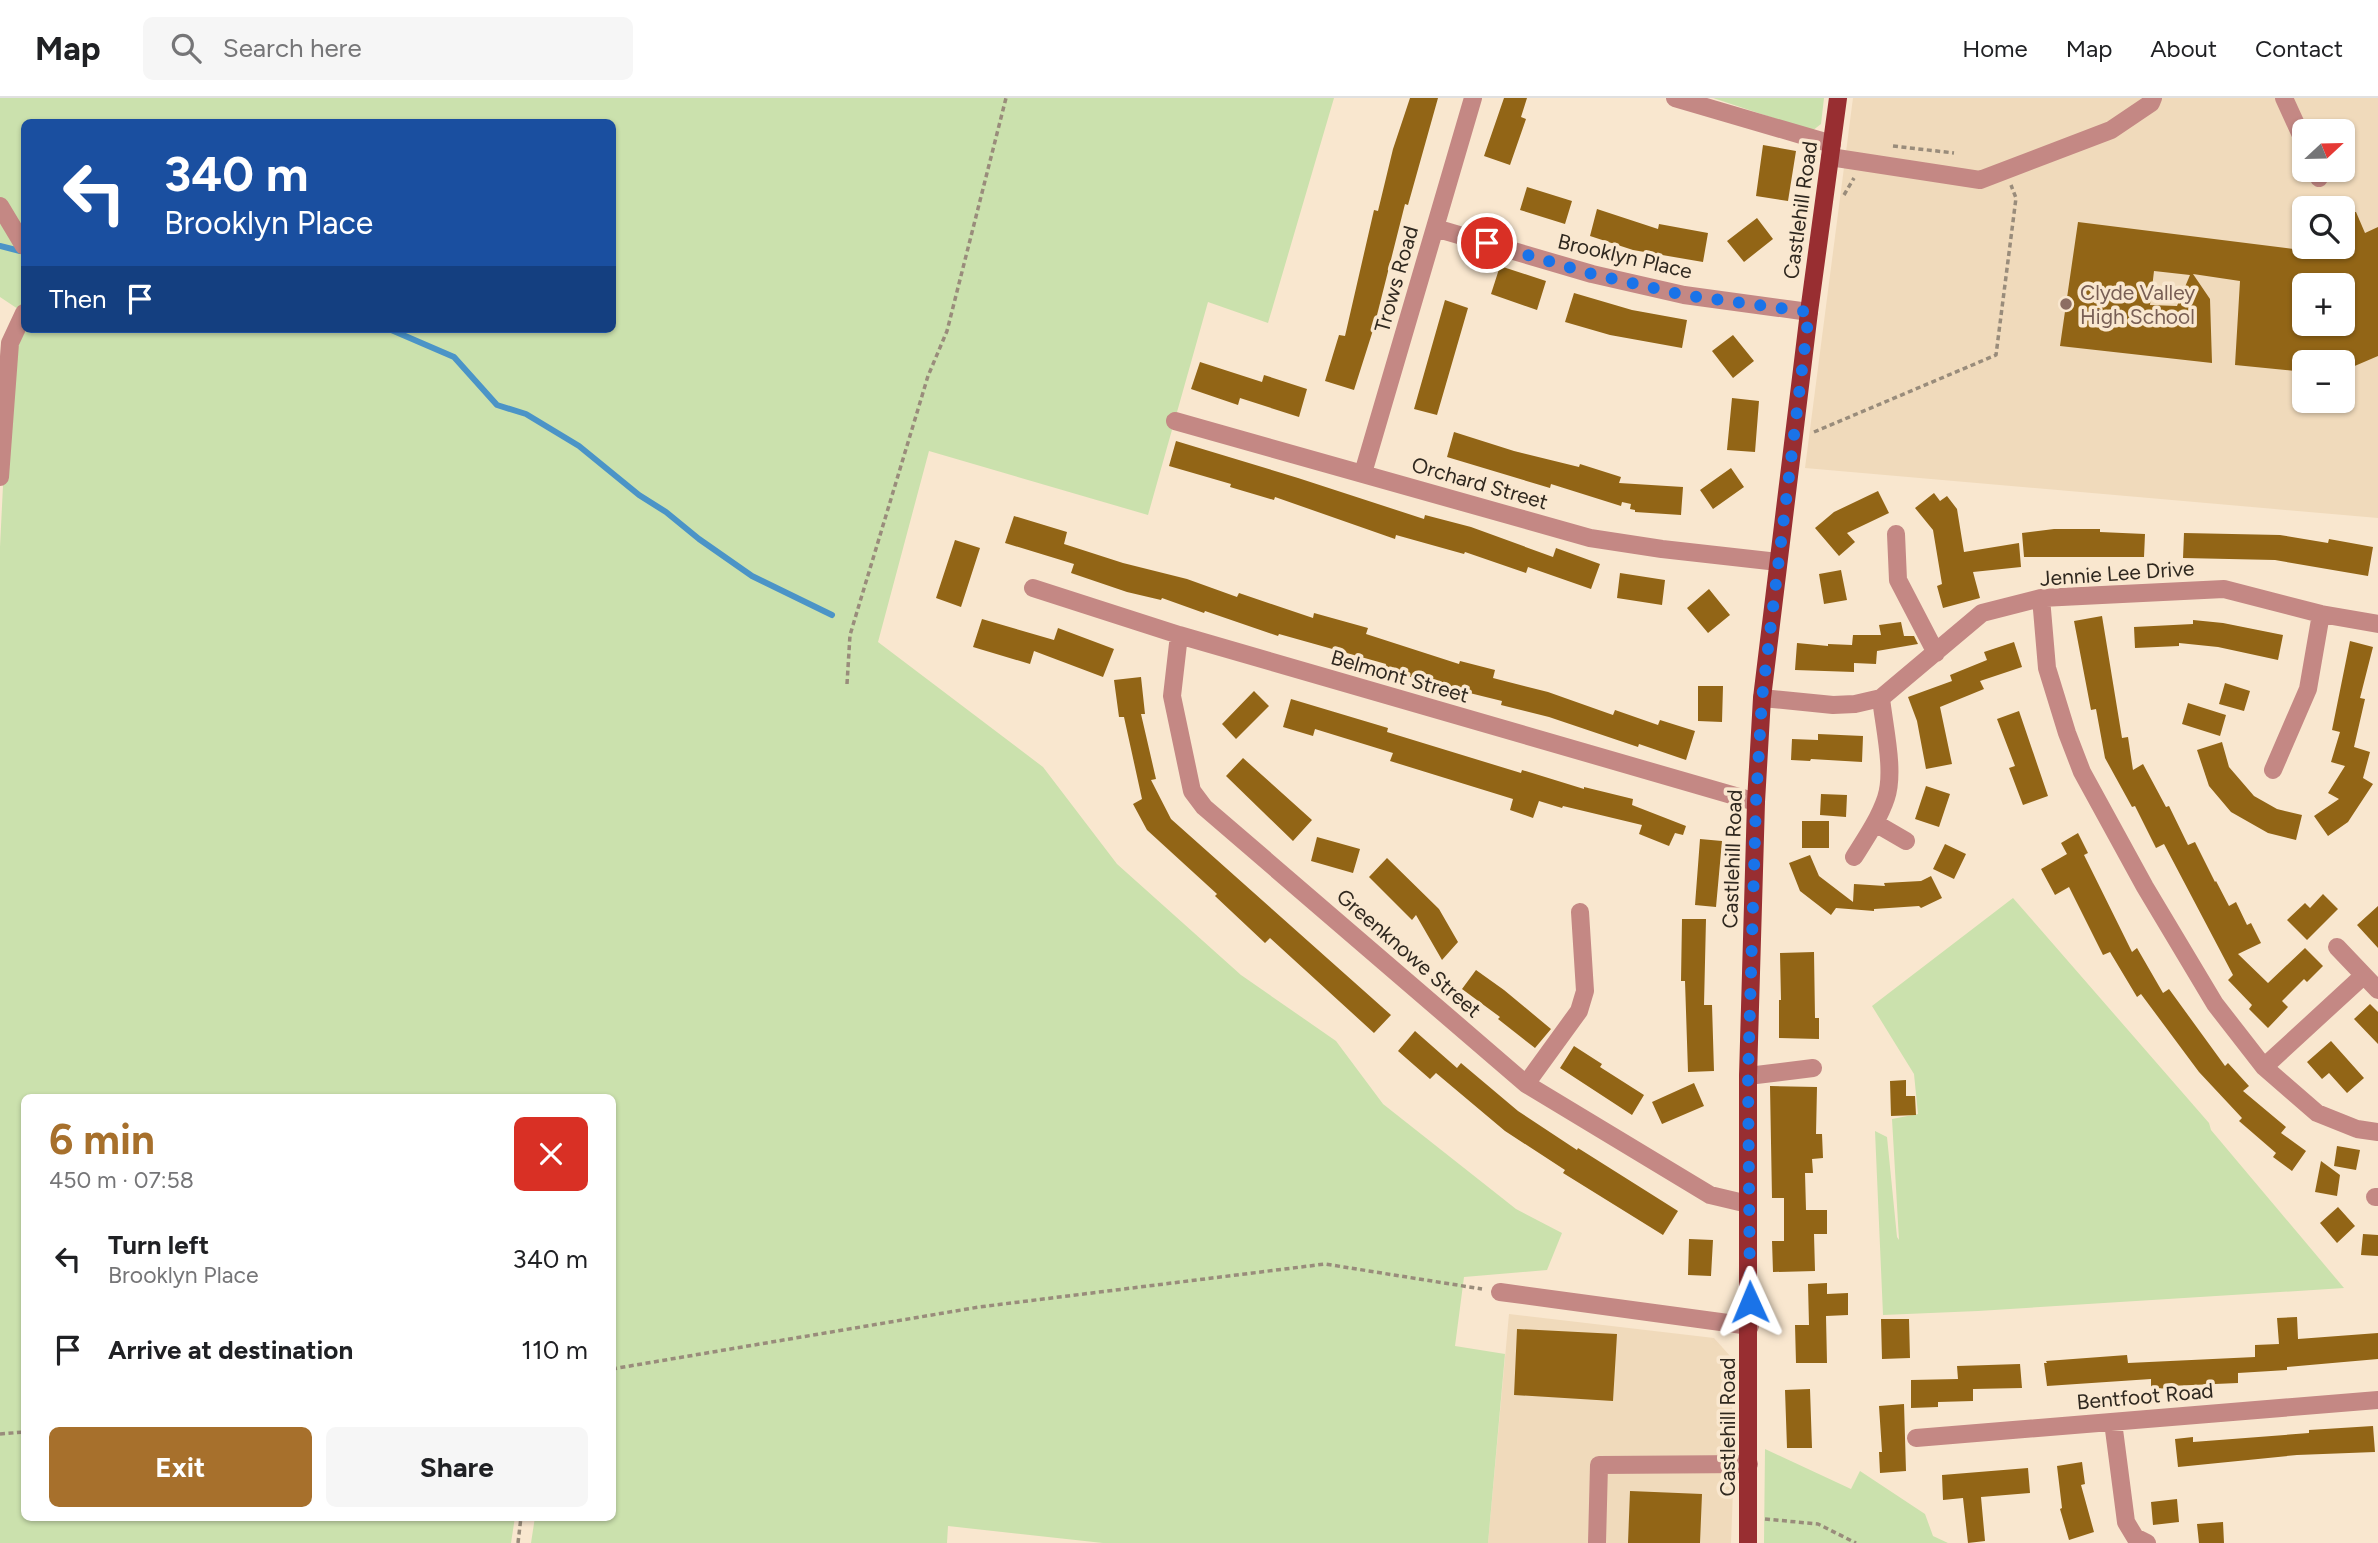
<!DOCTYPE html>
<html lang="en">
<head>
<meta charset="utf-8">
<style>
  body { margin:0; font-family:Figtree,sans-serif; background:#f6f6f6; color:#202124; height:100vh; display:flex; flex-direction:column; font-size:26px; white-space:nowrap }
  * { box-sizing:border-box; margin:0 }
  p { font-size:23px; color:#757577 }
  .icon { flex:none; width:38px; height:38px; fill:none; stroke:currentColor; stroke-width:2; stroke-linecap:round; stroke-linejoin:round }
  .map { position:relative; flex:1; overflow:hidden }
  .side { position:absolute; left:21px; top:996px; width:595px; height:427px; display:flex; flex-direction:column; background:#fff; border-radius:10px; box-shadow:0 2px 5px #0004 }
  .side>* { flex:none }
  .hud { position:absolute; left:21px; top:21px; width:595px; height:214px; border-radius:10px; box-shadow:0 2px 5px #0004; background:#1a4fa0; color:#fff; overflow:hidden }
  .needle { width:46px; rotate:68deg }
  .controls { position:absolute; left:2292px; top:21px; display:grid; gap:14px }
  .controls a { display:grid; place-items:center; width:63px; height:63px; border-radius:10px; background:#fff; box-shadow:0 2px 5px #0004; font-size:35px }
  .pin { position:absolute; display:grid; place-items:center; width:60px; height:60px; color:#fff; margin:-30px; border:4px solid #fff; border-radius:50%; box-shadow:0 2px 7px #0007 }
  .me { position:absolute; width:77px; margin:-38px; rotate:359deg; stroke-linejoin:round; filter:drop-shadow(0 0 5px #0008) }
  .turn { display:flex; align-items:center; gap:24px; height:147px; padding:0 28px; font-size:32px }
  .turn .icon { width:91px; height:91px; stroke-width:2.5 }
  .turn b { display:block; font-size:49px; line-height:60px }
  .then { display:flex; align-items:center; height:66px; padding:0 28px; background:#0003; gap:14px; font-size:26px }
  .round { display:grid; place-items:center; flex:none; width:74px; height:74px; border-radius:10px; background:#f6f6f6 }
  .overview { display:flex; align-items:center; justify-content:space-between; height:119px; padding:0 28px }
  h1 { font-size:42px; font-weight:700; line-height:52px; color:#a7702c }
  .cta { display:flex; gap:14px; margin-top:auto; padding:14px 28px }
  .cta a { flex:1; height:80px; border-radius:10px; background:#a7702c; color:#fff; font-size:28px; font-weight:700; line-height:80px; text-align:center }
  .cta a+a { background:#f6f6f6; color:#202124 }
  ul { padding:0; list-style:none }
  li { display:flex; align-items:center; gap:21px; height:91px; padding:0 28px }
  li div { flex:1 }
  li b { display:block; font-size:26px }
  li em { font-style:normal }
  header { display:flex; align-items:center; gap:42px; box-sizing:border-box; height:98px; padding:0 35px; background:#fff; border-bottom:2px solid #e0e0e0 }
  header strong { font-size:33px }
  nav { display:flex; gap:38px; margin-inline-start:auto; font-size:24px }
  .search { width:490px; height:63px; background:#f6f6f6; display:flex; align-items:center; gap:18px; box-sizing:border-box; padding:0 24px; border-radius:10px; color:#757577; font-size:26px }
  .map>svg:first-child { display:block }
</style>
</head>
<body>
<header>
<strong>Map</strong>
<div class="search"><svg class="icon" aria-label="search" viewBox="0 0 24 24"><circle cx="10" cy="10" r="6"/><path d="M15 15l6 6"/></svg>Search here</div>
<nav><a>Home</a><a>Map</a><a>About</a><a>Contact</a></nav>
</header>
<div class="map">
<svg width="2378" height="1445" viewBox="0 0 2378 1445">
  <rect width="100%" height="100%" fill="#f9e7cf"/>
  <path fill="#f0dabb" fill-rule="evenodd" d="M1853,0H2378V420L1805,370ZM2305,33H2343V72H2305ZM2305,110H2343V149H2305ZM2305,187H2343V226H2305ZM2305,264H2343V303H2305Z
    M1509,1216L1714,1240L1731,1259L1733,1345L1722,1353V1382L1733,1392L1731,1445H1488Z"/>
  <path fill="#cbe1ad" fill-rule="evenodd" d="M0,0H1334L1268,225L1208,204L1148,417L929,353L878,544L1043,669L1117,766L1241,877L1336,943L1383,1006L1516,1111L1562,1135L1547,1172L1464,1179L1455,1248L1505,1256L1488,1445H1103L948,1428L947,1445H531L535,1419H612V999H24V1419H515L511,1445H0V449L10,245L24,215L0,199ZM24,24H612V231H24Z
    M1713,0H1824L1821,26L1812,33Z
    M2013,800L2209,1025L2211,1032L2344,1190L1978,1213L1883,1217L1875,1033L1887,1039L1897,1139L1899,1142L1892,1021L1918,1016L1914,976L1872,908Z
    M1765,1351L1851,1391L1860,1373L1925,1416L1933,1438L1948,1445H1764Z"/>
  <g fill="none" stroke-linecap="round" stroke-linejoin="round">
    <path stroke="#4b94c7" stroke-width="6" d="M0,148L20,153
      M389,231L454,259L497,307L526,316L579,348L639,397L666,414L699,441L752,478L832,517"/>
  </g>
  <path fill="#926516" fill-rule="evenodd" d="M1410,0H1438L1408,107L1405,106L1374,229L1354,292L1325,283L1339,237L1345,238L1374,112L1378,113L1393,51Z
    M1504,0H1527L1521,19L1526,21L1510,67L1484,58Z
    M1763,47L1796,53L1788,103L1756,98Z
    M1527,89L1572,103L1565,126L1520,112Z
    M1597,111L1658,131L1659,126L1708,135L1703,164L1633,152L1590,138Z
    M2343,114H2356L2365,135L2378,129V258L2343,273V264H2305V274L2235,267L2240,183L2193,176L2210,201L2212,265L2060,248L2078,124L2301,152L2319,149H2343ZM2154,173L2190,177L2177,208L2150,207ZM2305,187H2343V226H2305Z
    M1757,120L1773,141L1744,164L1727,143Z
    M1500,168L1546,183L1537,212L1491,196Z
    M1574,195L1632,212L1687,222L1682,250L1610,237L1565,224Z
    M1445,202L1468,210L1437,317L1414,311Z
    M1733,237L1754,263L1733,280L1712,253Z
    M1200,264L1262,284L1264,277L1307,291L1299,319L1240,300L1238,307L1191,291Z
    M1732,300L1759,303L1755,354L1727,352Z
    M1454,334L1514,353L1579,369L1580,366L1621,379L1619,385L1683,389L1681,417L1635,414V412L1630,411L1631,406L1622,404L1621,408L1551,386L1550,390L1447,359Z
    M1176,343L1298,380L1424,421L1425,417L1471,429L1553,459L1556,450L1600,466L1591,491L1528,469L1526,475L1465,454L1464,456L1396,437L1395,441L1275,399L1274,402L1230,389L1231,386L1169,368Z
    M1731,370L1744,389L1713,411L1700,392Z
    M1878,393L1889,415L1847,435L1855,444L1839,458L1815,430L1834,414Z
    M1934,395L1940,403L1947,398L1957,411L1964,454L2019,445L2021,469L1973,474L1980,500L1943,510L1937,488L1942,486L1933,432L1915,410Z
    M1014,418L1067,434L1064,446L1123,465L1187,481L1237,499L1239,495L1313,520L1314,515L1368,530L1366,536L1459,566L1460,563L1495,572L1493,580L1548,594L1613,617L1615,612L1658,627L1660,622L1695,633L1686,662L1639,646L1638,649L1549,619L1501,607L1502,603L1433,586L1385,571L1386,566L1279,536L1278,538L1205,513L1204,515L1162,500L1161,502L1127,494L1071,475L1074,466L1005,445Z
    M2054,431H2100V434L2145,436L2144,459H2024L2022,435Z
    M2184,435L2280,437L2328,445L2329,441L2373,449L2368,478L2275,462L2183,460Z
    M955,442L980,450L961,509L936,500Z
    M1841,472L1847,502L1824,506L1819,476Z
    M1620,475L1665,482L1662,507L1617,500Z
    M1709,491L1730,517L1708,535L1687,510Z
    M2102,518L2122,640L2128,639L2133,672L2143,666L2166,709L2169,708L2188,747L2195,744L2215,784L2216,783L2229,808L2236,804L2247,827L2251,825L2261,845L2238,856L2268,885L2305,850L2323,868L2307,884L2304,881L2282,903L2288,909L2268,930L2249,911L2252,907L2228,882L2233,877L2164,746L2156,750L2135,708L2132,709L2105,660L2096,611L2091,612L2074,523Z
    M982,521L1054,542L1058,530L1114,551L1103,579L1034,553L1030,566L973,549Z
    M2193,522L2223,525L2283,537L2278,562L2218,549L2179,545V548L2135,550L2134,529L2193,526Z
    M1901,524L1904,538H1914L1918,546L1877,553L1876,566L1854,565V574L1795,572L1797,545L1828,548V546L1852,547L1853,537H1881L1879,527Z
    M2350,543L2373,549L2360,600L2365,601L2354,649L2370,654L2363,680L2373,686L2348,724L2328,738L2314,718L2339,701L2328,695L2345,668L2331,664L2340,634L2332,632Z
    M2014,544L2022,569L1980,583L1984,591L1940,609L1952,666L1926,671L1917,623L1908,599L1952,583L1950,577L1987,562L1984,554Z
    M1141,579L1145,616H1141L1156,681L1151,682L1171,721L1391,917L1374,935L1270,840L1265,845L1215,798L1217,796L1147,732L1133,706L1142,701L1124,619H1119L1114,582Z
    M2225,585L2250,593L2244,613L2219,606Z
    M1698,588H1723L1722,624L1698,623Z
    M1254,593L1269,608L1236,641L1222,626Z
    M1291,601L1388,630L1387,634L1521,675L1522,672L1584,691V689L1633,701L1632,707L1686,728L1683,737L1675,735L1669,748L1639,736L1642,727L1563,708L1562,710L1539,703L1533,720L1510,712L1513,701L1390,663L1393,655L1315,631L1313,638L1283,629Z
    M2188,605L2226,617L2220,638L2182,626Z
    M2019,613L2048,698L2023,707L2009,670L2015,668L1997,621Z
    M1818,636L1863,638L1862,664L1811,661L1810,663L1791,662L1792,641L1818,642Z
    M2222,644L2229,669L2254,698L2277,711L2302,717L2296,742L2268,735L2231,714L2209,688L2197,652Z
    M1243,660L1312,722L1293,743L1226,678Z
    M1926,688L1950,696L1939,729L1915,721Z
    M1821,696L1847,697L1846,719L1820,717Z
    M1802,723H1829V750H1802Z
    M2078,735L2088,755L2084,757L2132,854L2137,850L2163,895L2169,891L2225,968L2228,965L2249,988L2243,993L2286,1029L2281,1035L2306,1053L2292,1073L2273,1059L2276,1055L2239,1023L2242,1020L2199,974L2141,896L2137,899L2110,854L2103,857L2069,789L2055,797L2041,771L2067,756L2061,745Z
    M1317,739L1360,751L1353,775L1311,763Z
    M1700,741L1722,743L1716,809L1695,807Z
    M1945,746L1966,756L1954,781L1933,771Z
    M1810,757L1819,778L1853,804L1854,786L1885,788L1884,785L1921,783L1931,778L1942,800L1921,810L1919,808L1874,811V813L1836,810L1831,817L1800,793L1789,765Z
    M1387,760L1439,811L1458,844L1442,862L1416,817L1412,822L1369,779Z
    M2323,796L2338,811L2307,842L2287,822L2305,805L2310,810Z
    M2378,808V850L2357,827Z
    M1682,821H1706L1704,907H1712L1714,973L1688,974L1685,883H1681Z
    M1814,854L1815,920H1819V941L1779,940V902H1781L1780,855Z
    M1476,872L1504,892L1551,931L1535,950L1498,921L1500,919L1462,891Z
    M2370,906L2378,914V946L2354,921Z
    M1415,933L1457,970L1461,965L1518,1013L1577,1052L1578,1050L1678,1113L1663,1137L1563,1075L1565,1072L1505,1033L1436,975L1430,981L1398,953Z
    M2331,943L2364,980L2347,995L2329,975L2322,981L2307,964Z
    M1574,948L1602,966L1600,969L1644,997L1632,1017L1560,970Z
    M1906,982V998H1915L1916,1017L1891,1018L1890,983Z
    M1694,985L1704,1008L1662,1026L1652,1004Z
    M1770,988L1817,989L1816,1036H1822L1823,1060L1812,1061L1813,1075H1805L1806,1112H1827V1136H1814L1815,1173L1773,1174L1772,1143H1784V1100H1772Z
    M2337,1048L2360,1052L2356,1072L2334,1068Z
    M2321,1063L2340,1077L2337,1098L2315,1094Z
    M2338,1109L2355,1128L2337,1145L2320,1125Z
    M2363,1136L2378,1137V1158L2361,1157Z
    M1689,1141L1713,1142L1711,1178L1688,1177Z
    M1827,1185V1196L1848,1195V1217L1826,1218L1827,1265H1796L1795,1227H1809L1808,1186Z
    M2297,1219L2298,1241L2378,1235V1261L2287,1269V1272L2238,1275V1285L2169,1288L2170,1290L2151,1291V1281L2047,1288L2044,1265H2047L2046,1263L2127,1257L2128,1265L2255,1259V1247L2279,1246L2277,1220Z
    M1881,1221H1909L1910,1260L1882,1261Z
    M1517,1231L1617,1236L1613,1303L1514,1297Z
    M2020,1266L2022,1290L1973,1291V1303L1938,1304V1309L1911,1310V1282L1958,1281L1957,1268Z
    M1810,1291L1812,1350H1787L1785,1292Z
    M1904,1306L1906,1373L1880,1375L1879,1354H1882L1879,1308Z
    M2373,1328L2375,1354L2297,1357L2178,1369L2175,1341L2193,1339V1344L2309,1335V1332Z
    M2082,1364L2085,1386L2081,1387L2094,1434L2069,1442L2060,1411L2062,1410L2057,1368Z
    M2028,1370L2030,1395L1981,1399L1985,1443L1968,1445L1963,1400L1943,1402L1942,1377Z
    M1630,1393L1702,1396L1700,1445H1628Z
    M2177,1401L2179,1424L2153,1427L2151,1404Z
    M2223,1424L2224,1445H2199L2197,1426Z"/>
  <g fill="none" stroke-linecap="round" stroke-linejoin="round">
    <path stroke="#998c7b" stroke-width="3.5" stroke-dasharray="5 3.5" stroke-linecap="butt" d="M1893,48L1954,55
      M1844,97L1854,80
      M1814,334L1996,257L2016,100L2011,87
      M847,586L850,537L928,278L947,233L1006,0
      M612,1271L979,1209L1325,1166L1482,1191
      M0,1336L24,1334
      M1765,1421L1818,1426L1856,1445
      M518,1445L521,1419"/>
    <path stroke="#c48884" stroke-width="18" d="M1675,0L1832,46
      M2284,0L2305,46
      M1830,59L1980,82L2111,32L2151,5L2153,0
      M2316,72L2319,80
      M0,108L24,148
      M1435,130L1592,176L1684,197L1809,214
      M1175,323L1590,440L1662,451L1778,464
      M1363,375L1473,0
      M0,379L10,245L24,215
      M1896,436L1898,482L1936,555
      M1033,490L1179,537L1756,704
      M2041,500L2047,570L2067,635L2082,674L2145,789L2215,906L2264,969L2317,1015L2357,1031L2378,1034
      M1179,537L1172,598L1192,693L1204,709L1526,986L1710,1097L1748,1106
      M1762,600L1833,607L1855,606L1881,600L1982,515L2041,500L2224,491L2321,516L2378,526
      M2273,672L2308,591L2321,516
      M1875,725L1906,743
      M1854,759C1866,740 1879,721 1886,700C1895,673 1884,629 1881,600
      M2337,849L2378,892
      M2264,969L2363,878
      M1748,978L1813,970
      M1526,986L1579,913L1585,893L1580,814
      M2375,1099H2378
      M1500,1194L1750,1228
      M2113,1324L2126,1424L2135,1439L2147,1445
      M1916,1340L2378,1302
      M1597,1445L1599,1367L1749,1366"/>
    <path stroke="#982e31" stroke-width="18" d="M1748,1445V978L1756,704L1762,600L1809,214L1838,0"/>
  </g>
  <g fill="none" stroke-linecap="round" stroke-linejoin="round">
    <path stroke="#1a73e8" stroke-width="12" stroke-dasharray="0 21.6" d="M1487,145L1592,176L1684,197L1809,214L1762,600L1756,704L1748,978L1750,1204"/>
  </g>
  <circle fill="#8d6e63" stroke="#f9e7cf" stroke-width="2.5" cx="2066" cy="206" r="7"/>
  <g text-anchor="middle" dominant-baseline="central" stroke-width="7" stroke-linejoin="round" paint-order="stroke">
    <g font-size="21" fill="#2f281f" stroke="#f9e7cf">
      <text transform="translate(1800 112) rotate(-82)">Castlehill Road</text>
      <text transform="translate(1625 158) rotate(13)">Brooklyn Place</text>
      <text transform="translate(1396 181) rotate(-74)">Trows Road</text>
      <text transform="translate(1480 385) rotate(16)">Orchard Street</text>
      <text transform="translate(2117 475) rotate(-4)">Jennie Lee Drive</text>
      <text transform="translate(1400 578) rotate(16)">Belmont Street</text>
      <text transform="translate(1732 761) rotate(-88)">Castlehill Road</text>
      <text transform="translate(1409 855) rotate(41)">Greenknowe Street</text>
      <text transform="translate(2145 1298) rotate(-5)">Bentfoot Road</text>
      <text transform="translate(1727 1329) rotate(-90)">Castlehill Road</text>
    </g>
    <g font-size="21" fill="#785e54" stroke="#f9e7cf" text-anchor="start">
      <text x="2080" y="194">Clyde Valley<tspan x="2080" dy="24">High School</tspan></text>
    </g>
  </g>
</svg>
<div class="controls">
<a><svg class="needle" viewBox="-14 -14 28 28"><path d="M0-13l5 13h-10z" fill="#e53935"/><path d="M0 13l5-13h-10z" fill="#757577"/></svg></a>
<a><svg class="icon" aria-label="search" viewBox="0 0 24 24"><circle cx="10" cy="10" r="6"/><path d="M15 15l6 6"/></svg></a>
<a>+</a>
<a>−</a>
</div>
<div class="pin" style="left:1487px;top:145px;background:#d93025"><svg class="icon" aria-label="arrive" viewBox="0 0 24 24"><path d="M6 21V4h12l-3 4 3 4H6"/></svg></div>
<svg class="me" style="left:1750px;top:1204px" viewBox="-20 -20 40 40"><path d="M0-17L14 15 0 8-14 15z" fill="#1a73e8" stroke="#fff" stroke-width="4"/></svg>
<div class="hud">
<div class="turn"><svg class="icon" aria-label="left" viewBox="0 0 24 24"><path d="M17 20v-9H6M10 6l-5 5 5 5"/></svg><div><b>340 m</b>Brooklyn Place</div></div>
<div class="then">Then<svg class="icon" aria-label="arrive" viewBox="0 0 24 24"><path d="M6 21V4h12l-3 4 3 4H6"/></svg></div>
</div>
<section class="side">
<div class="overview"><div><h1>6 min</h1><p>450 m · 07:58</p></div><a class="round" style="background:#d93025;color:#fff"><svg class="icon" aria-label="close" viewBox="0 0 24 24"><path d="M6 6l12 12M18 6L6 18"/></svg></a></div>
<ul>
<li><svg class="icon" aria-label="left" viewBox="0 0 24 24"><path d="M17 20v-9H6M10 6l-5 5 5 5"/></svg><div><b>Turn left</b><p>Brooklyn Place</p></div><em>340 m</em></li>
<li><svg class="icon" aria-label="arrive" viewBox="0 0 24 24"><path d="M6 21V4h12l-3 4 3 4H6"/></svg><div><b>Arrive at destination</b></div><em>110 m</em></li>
</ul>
<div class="cta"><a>Exit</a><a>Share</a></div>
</section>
</div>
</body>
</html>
